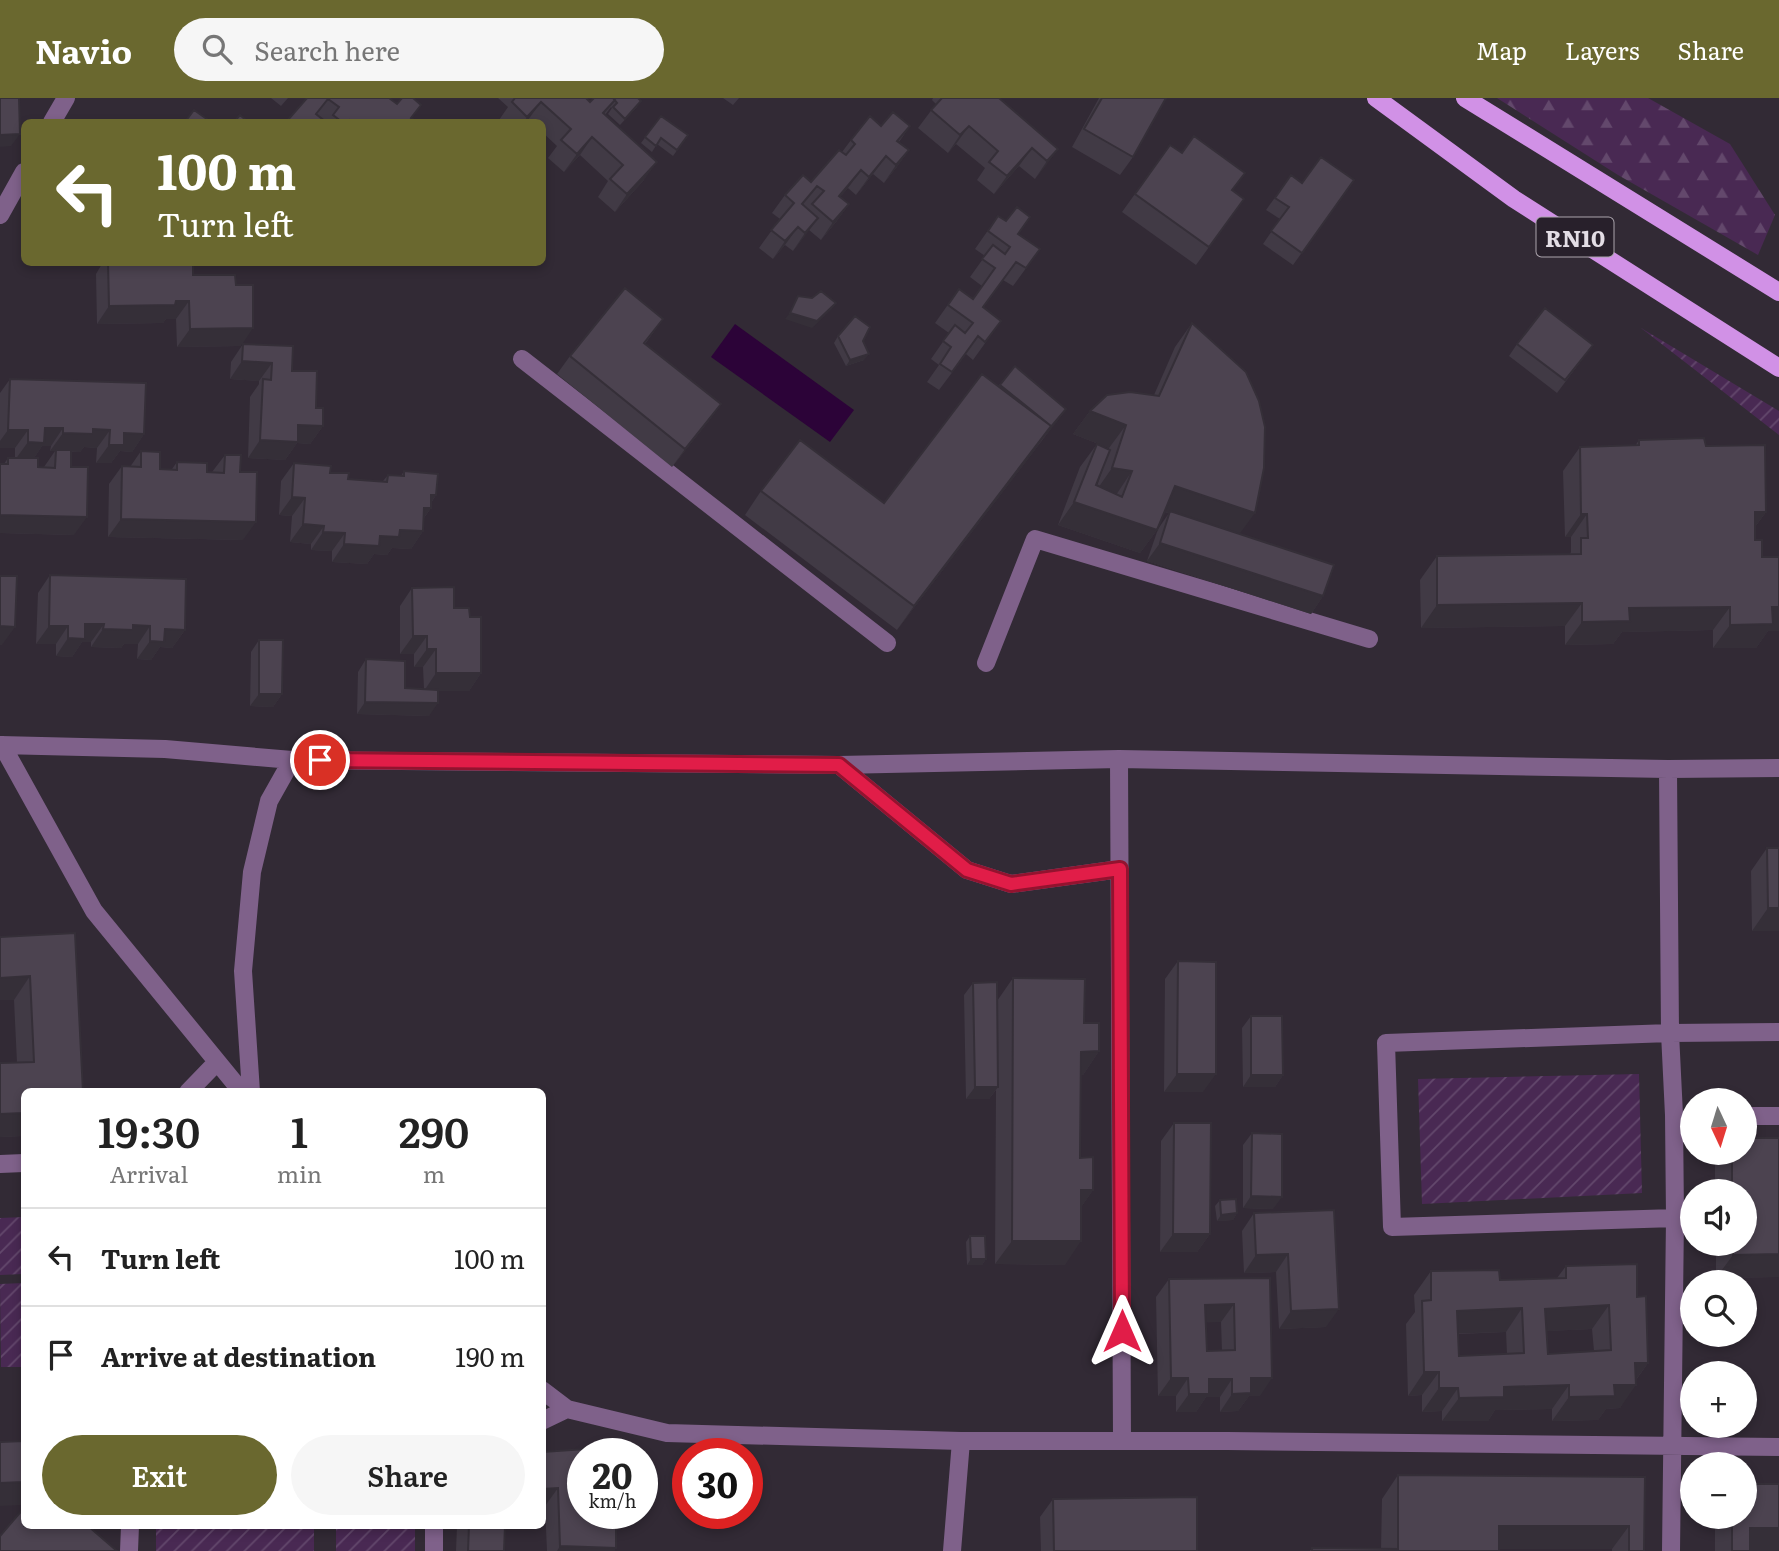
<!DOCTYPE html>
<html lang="en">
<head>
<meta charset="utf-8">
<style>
  body { margin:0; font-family:Literata,serif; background:#f6f6f6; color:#222; height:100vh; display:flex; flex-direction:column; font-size:26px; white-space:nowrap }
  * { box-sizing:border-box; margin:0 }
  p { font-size:23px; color:#767676 }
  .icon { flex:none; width:38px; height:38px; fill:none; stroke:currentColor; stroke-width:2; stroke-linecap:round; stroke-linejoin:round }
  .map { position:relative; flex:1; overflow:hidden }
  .panel { position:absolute; left:21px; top:990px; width:525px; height:441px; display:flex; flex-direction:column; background:#fff; border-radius:10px; box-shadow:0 4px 10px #0003 }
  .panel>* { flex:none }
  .banner { position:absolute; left:21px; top:21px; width:525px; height:147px; border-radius:10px; box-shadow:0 4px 10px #0003; background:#6a682f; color:#fff; overflow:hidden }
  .needle { width:46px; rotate:176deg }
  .tools { position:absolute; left:1680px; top:990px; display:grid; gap:14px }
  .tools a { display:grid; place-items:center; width:77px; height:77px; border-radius:50%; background:#fff; box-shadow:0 4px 10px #0003; font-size:35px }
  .speed { position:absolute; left:567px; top:1340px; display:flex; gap:14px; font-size:35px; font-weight:700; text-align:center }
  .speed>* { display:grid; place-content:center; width:91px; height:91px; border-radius:50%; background:#fff; box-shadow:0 4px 10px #0003; line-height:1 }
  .speed small { font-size:18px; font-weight:400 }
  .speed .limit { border:10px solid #d22; background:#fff; color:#111 }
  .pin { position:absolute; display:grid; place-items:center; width:60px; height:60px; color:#fff; margin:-30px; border:4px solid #fff; border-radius:50%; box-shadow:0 2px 7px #0007 }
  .me { position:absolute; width:77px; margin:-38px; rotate:0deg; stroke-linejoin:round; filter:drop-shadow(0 0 5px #0008) }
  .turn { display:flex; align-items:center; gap:24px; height:147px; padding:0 21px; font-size:32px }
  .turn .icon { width:91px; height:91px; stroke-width:2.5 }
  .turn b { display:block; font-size:49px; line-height:60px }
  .eta { display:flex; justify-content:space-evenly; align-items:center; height:119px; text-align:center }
  .eta b { font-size:42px; font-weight:600; line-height:49px }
  .button { display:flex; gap:14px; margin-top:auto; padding:14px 21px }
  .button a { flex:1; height:80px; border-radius:42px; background:#6a682f; color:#fff; font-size:28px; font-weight:600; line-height:80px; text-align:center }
  .button a+a { background:#f6f6f6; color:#222 }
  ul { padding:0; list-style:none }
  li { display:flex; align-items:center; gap:21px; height:98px; padding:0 21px; border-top:2px solid #e0e0e0 }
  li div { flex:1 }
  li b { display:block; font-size:26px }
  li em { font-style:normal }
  header { display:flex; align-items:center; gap:42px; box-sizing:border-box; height:98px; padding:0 35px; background:#6a682f; color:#fff }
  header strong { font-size:33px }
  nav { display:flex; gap:38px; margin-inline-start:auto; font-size:24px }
  .search { width:490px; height:63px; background:#f6f6f6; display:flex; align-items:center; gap:18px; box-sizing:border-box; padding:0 24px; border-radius:38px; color:#767676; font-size:26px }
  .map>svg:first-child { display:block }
</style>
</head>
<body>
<header>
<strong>Navio</strong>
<div class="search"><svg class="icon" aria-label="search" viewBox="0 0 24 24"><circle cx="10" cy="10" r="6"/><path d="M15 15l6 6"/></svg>Search here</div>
<nav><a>Map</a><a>Layers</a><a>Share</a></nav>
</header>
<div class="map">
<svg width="1779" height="1453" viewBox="0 0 1779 1453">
  <defs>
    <pattern id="forest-firs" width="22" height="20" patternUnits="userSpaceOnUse" patternTransform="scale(1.75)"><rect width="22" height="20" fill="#492953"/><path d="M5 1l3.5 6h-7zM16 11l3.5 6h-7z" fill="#63486c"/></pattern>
    <pattern id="garden-furrows" width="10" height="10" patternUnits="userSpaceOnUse" patternTransform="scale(1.75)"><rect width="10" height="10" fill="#492953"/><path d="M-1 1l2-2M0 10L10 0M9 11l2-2" fill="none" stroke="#63486c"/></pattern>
  </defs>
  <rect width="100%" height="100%" fill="#322a35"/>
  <path fill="url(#forest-firs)" d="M1497,0H1648L1730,46L1775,117L1758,157L1618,77Z"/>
  <path fill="url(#garden-furrows)" d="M1641,230L1779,313V337Z
    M1639,976L1642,1095L1422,1106L1418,981Z
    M24,1119V1176L0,1177V1120Z
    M24,1185V1269H1L0,1186Z
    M156,1428H314V1453H156Z
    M336,1428H415V1453H336Z"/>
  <path fill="#2c0338" d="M735,226L854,312L830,344L711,259Z"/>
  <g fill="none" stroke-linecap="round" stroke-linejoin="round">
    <path stroke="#7f618a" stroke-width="18" d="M52,24L66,0
      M0,117L24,74
      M522,261L887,545
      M986,565L1035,441L1369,541
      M0,647L165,651L292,662L839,667L1119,661L1668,671L1779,670
      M2,647L94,813L242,994
      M1119,661L1122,1342
      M839,667L967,772L1011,786L1120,771
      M1668,671L1670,935L1674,1017L1675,1120L1671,1453
      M188,994L217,964
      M251,994L243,873L252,774L269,703L292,662
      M1745,1018H1779
      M0,1066L24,1065
      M1675,1120L1392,1129L1386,945L1670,935L1779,934
      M542,1292L567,1311L667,1335L961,1343H1227L1779,1349
      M542,1323L567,1311
      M434,1428V1453
      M129,1453L130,1428
      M952,1453L961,1343"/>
    <path stroke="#d191e6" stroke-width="18" d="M1376,0L1514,101L1779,270
      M1465,0L1779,194"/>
  </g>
  <path fill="#413a45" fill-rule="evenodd" d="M271,0H288L281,8Z
    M307,0H389L417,24H286Z
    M498,0H586L590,4L638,0L637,9L620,27L608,16L612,10L611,9L605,17L644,82L615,114L598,99L608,83L580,57L564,74L548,60L557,48L542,34V24H532L528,22L526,24H502L499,22L508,9Z
    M723,0H739L733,7Z
    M933,0H999L1058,51L1035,81L1019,68L994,96L977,82L985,70L956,46L948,55L918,30L936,6L932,2Z
    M1099,0H1166L1133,59L1120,77L1072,49Z
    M661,18L688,37L673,58L657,46L652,54L641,45Z
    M881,28H910L899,44L909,52L896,70L884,85L873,76L856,97L848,90L840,99L849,106L836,124L821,142L809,132L793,153L785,147L773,161L759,150L780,121L772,115L785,97L811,84L842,54L851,42Z
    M1170,47L1244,101L1196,167L1122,114Z
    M1291,77L1302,85L1354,82L1293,167L1263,146L1280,121L1266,112Z
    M998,118L1018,136L1040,151L1013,188L1003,182L983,210L1001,223L973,262L966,256L939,292L927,284L939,267L931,261L949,235L935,225L959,191L973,201L982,188L970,179L985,158L975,151Z
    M103,164H193V177L241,248L177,249L176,221H166L163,225L97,226L96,176Z
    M663,221L645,246L721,306L708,324L672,369L557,276L570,258Z
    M1192,225L1240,436L1323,498L1311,516L1147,463L1158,431L1169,415L1164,414L1157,432L1140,455L1058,427L1080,369L1097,346L1109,351V350L1073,336L1090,313L1154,297L1175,249ZM1105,364L1097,388L1096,387Z
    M838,238L863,243L864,262L846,268L834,245Z
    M243,246L292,273L316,310L323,328L310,346L297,345L285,362L248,360L250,299L259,286V283L230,281L231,264Z
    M1517,246L1593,247L1557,295L1509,258Z
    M1015,268L1066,311L897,532L745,417L761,393L884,405L998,288Z
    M10,281L144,336L132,354L120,353L111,365H96L97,350L84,349L80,354H71L74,437L0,435V366H4L8,360H15V350H0V295ZM42,348H51L50,353H55L44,369H38L34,360Z
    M1639,342L1706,348L1766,414L1755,429V442L1762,459L1768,533L1756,550H1713V532L1622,534L1613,546L1565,547V528L1421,530L1420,482L1437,458L1570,456L1571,454V439H1565L1563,373L1580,349L1635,348Z
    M141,353L160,371H172L177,364L207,374H212L225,357L240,374L243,442L108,439L109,386L122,368L130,369Z
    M294,365L330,375L348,381L383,383L388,377L401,378L404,373L436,397L431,405V410L424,420L423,433L411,451L392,450L387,457L374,456L367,466L332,464V453L311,452V446L290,444L292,418L279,417L281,383Z
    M50,477L185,532L172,550L160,549L151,562L137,561L138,546H124L121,550L91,549V544H82L72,559L56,558V546H36L38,495Z
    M412,490L454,510L470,519L481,575L469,593H438L429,618L357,616L358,574L366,561L405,590L424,591L423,569H414V556H400V508Z
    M259,542L282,596L273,609L250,608L251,554Z
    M1767,750H1779V833H1752L1751,773Z
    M75,835L24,994V1038L0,1039L17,965L14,902H0Z
    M1178,863L1203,994H1164L1165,881Z
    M1013,880L1084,925L1099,953L1083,977H1081L1080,1060L1093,1092L1081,1109L1065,1167L995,1166L996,992L989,1001H966L964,897L973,885L997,903Z
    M1251,918L1283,977L1275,989H1243L1242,930Z
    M1174,1025L1210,1136L1197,1154H1160L1161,1043Z
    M1252,1035L1273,1111L1243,1110V1047Z
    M1721,1055H1745L1779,1179L1716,1180V1146H1745V1094H1715V1064Z
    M1220,1102L1237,1115L1233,1122L1217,1123L1215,1108Z
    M1334,1112L1326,1229L1279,1231L1276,1174L1244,1175L1242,1133L1254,1115Z
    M970,1138L986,1161L982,1167H967L966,1144Z
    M1566,1168L1637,1199L1648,1265L1636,1282L1620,1310L1606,1311L1598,1322L1552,1323V1311L1495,1312L1488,1323H1442V1313L1422,1314V1297L1408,1298L1406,1226L1415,1214L1414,1197L1431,1173L1500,1182L1557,1180ZM1592,1231L1594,1253L1548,1256L1546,1233ZM1506,1234L1507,1256L1459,1258L1458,1236Z
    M1270,1180L1260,1298H1249L1238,1313L1220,1314V1299H1206L1196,1314H1176V1298H1158L1156,1199L1169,1181ZM1206,1224H1221L1222,1253H1207Z
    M583,1356L616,1450L614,1453H547L545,1408H542Z
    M1398,1377L1645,1379L1644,1453H1612V1451H1499V1453H1310L1312,1450L1381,1451L1382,1401Z
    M1053,1401L1197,1453H1041L1040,1419Z
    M1715,1419H1745L1779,1453H1715Z
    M457,1428H505L504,1453H456Z"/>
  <path fill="#352f38" d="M541,4L528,22L526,24H523Z
    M969,28L956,46L948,55L960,37Z
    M20,36L11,48L0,49V37Z
    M592,39L580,57L564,74L577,56Z
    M1032,50L1019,68L994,96L1007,78Z
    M1058,51L1045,69L1035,81L1047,63Z
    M909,52L896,70L884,85L896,67Z
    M886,58L873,76L856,97L869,79Z
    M657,64L644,82L615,114L627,96Z
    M861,72L848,90L826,116L839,98Z
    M849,106L836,124L821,142L833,124Z
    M818,120L805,138L793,153L805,135Z
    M798,129L785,147L773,161L785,143Z
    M176,203H189L176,221H166L163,225L97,226L109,208Z
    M836,205L832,211L812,230L785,221L790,215Z
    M253,230L241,248L177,249L190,231Z
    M869,256L864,262L846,268L850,262Z
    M242,263L272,265L259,283L230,281Z
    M721,306L708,324L672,369L685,351Z
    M1066,311L1057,324L1042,342L1050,330Z
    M1090,313L1126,327L1109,350L1073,336Z
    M298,327L323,328L310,346L297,345L285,362L248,360L260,342Z
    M1051,328L1035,352L897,532L914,508Z
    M45,330H63L51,348H42L32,363L15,362L28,344Z
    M93,331L110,332L97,350L84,349L80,354L50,353L63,335Z
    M8,332H28L15,350H0V343Z
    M124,335L144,336L132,354L120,353L111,365H96L109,347Z
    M1112,370L1132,373L1116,397L1096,393Z
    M1175,388L1255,415L1238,438L1170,413L1169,415L1158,412Z
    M431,397H436L427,410H431L418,428H412Z
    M292,399L305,400L292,418L279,417Z
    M1074,404L1157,432L1140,455L1058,427Z
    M1755,414H1766L1749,437Z
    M1581,416H1587L1571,439H1565Z
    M0,417L87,419L74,437L0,435Z
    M121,421L256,424L243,442L108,439Z
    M303,426L324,428L311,446L290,444Z
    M400,432L423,433L411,451L392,450L387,457L374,456L367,466L332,464L344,446L380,438Z
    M323,434L345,435L332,453L311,452Z
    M1160,445L1323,498L1311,516L1147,463Z
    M1582,505L1565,528L1421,530L1437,507Z
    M1730,509L1713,532L1622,534L1613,546L1565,547L1582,524L1629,510Z
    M1772,509H1779V533H1768L1756,550H1713L1730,527Z
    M85,526H104L91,544H82L72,559L56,558L68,540Z
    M133,527L150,528L138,546H124L121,550L91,549L103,531Z
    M0,528L15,529L2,547H0Z
    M49,528H68L56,546H36Z
    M165,531L185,532L172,550L160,549L151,562L137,561L150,543Z
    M413,538H427L414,556H400Z
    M427,551H436L423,569H414Z
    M436,575H481L469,593H424Z
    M259,596H282L273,609L250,608Z
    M365,604L438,605L429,618L357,616Z
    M1768,810H1779V833H1752Z
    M30,878L14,902H0V880Z
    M1099,953L1083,977H1064L1081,954Z
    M1177,976H1216L1203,994H1164Z
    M1251,977H1283L1275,989H1243Z
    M975,989H998L989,1001H966Z
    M24,1015V1038L0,1039V1016Z
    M1081,1092H1093L1077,1115Z
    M1251,1098L1282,1099L1273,1111L1243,1110Z
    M1237,1115L1233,1122L1217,1123L1221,1117Z
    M1173,1136H1210L1197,1154H1160Z
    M1012,1143H1081L1065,1167L995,1166Z
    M1288,1156L1276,1174L1244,1175L1256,1157Z
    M1779,1156V1179L1716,1180L1733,1157Z
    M971,1161H986L982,1167H967Z
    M1234,1206L1221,1224L1193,1225L1205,1207Z
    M1609,1207L1592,1231L1528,1234L1545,1211Z
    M1522,1210L1506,1234L1440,1236L1457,1213Z
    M1339,1211L1326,1229L1279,1231L1291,1213Z
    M1635,1265H1648L1632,1287H1636L1620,1310L1606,1311L1598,1322L1552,1323L1569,1299L1614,1287Z
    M1424,1274H1439L1422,1297L1408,1298Z
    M1171,1280H1188L1176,1298H1158Z
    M1251,1280H1272L1260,1298H1249L1238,1313L1220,1314L1232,1296Z
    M1209,1281H1232L1220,1299H1206L1196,1314H1176L1189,1296Z
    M1569,1287L1552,1311L1495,1312L1488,1323H1442L1459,1300L1504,1289Z
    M1439,1290H1458L1442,1313L1422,1314Z
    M24,1384V1407L0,1408V1385Z
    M558,1390L545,1408H542V1391Z
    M1499,1428H1629L1612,1451H1482Z
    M1750,1430H1779V1453H1734Z
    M560,1448L616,1450L614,1453H557Z"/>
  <path fill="#4c4350" stroke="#352f38" stroke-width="2" fill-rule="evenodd" d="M0,0H19L20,36L0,37Z
    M307,0H389L397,6L402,0H413L421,7L411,20L417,24H354L350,22L348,24H342L333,17L339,9L328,1L316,16L326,24H286Z
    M515,0H586L590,4L594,0H613L615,2L603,15L657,64L627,96L610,81L623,67L592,39L577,56L561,42L571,31L541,4L527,19L512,4Z
    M613,0H638L641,3L625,21L613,9L617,5Z
    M942,0H999L1058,51L1047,63L1032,50L1007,78L989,64L998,53L969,28L960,37L931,12Z
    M1102,0H1166L1133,59L1084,31Z
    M194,12L211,24H185Z
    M893,14L910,28L897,43L909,52L896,67L886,58L869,79L861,72L839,98L849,106L833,124L812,106L824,93L817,88L802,106L818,120L805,135L798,129L785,143L771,132L794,105L785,97L803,77L811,84L839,52L846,57L855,46L851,42L870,18L881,28Z
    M240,17L248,24H234Z
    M661,18L688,37L677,52L661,40L656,48L645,39Z
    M1194,38L1245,75L1232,92L1244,101L1209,149L1135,96L1170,47L1182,55Z
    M1321,59L1354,82L1302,155L1271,133L1289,109L1275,100L1291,77L1302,85Z
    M1017,109L1030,119L1018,136L1040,151L1026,170L1016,164L983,209L1001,223L985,244L978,238L952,274L940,266L951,249L943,243L955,227L965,235L973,225L948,207L959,191L973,201L995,170L982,161L993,147L1005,156L1010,149L988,133L998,118L1006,123Z
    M108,164H193V177H235L236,187H253V230L190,231L189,203H176L175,207L109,208Z
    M625,190L663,221L644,245L721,306L685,351L570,258Z
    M821,193L836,205L817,223L790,215L798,198L812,200Z
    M1545,210L1593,247L1565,282L1517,246Z
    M855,218L870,229L863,243L869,256L850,262L838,238Z
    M1192,225L1246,274L1259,303L1265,329L1264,370L1255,415L1175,388L1157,432L1074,404L1097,346L1110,352L1096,387L1122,399L1132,373L1112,370L1126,327L1090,313L1107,297L1130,294L1159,298Z
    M243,246L293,248L292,273H317L316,310H323V328L298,327V344L260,342L263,281L271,282L272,265L242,263Z
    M1015,268L1066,311L1050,330L1051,328L1000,287Z
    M982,276L1051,328L914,508L761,393L800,342L884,405Z
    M10,281L146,285L144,336L124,335V347H109L110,332L93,331V336L63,335V330H45L44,345L28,344V332H8Z
    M1704,340L1706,348L1765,347L1766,414H1755V442H1762V459H1779V509H1772L1773,526L1730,527V509L1629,510L1630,523L1582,524V505L1437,507V458L1581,456V440H1588L1587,416H1581L1580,349L1639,347V342Z
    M56,352H71V369H88L87,419L0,417V366H8V360H38V369L55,370Z
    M141,353L160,354V371L177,372V364L207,365V374L224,375L225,357H241L240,374H257L256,424L121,421L122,368L141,369Z
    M294,365L331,368L330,375H349L348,381L387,384L388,377L404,378V373L438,376L436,397H431V410H424L423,433L400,432L399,439L380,438L379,448L344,446L345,435L323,434L324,428L303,426L305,400L292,399Z
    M1170,413L1334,467L1323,498L1160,445Z
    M50,477L186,481L185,532L165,531L164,544L150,543V528L133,527V532L103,531L104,526H85V541L68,540V528H49Z
    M0,478H17L15,529L0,528Z
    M454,489V510H469L470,519H481V575H436V551H427V538H413L412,490Z
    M259,542H283L282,596H259Z
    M366,561L405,563V590L438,592V605L365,604Z
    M1767,750H1779V810H1768Z
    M75,835L83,994H24V1015L0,1016V965L34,964L30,878L0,880V839Z
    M1178,863L1216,864V976H1177Z
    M1013,880L1085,881L1084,925H1099V953L1081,954L1080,1060L1093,1059V1092H1081V1143H1012Z
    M997,884L998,989H975L973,885Z
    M1251,918H1282L1283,977H1251Z
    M1174,1025H1211L1210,1136H1173Z
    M1252,1035L1282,1036V1099L1251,1098Z
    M1745,1040H1779V1156L1733,1157V1146H1745V1094H1732V1055H1745Z
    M1236,1101L1237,1115L1221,1117L1220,1102Z
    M1334,1112L1339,1211L1291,1213L1288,1156L1256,1157L1254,1115Z
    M970,1138H985L986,1161H971Z
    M1637,1166V1199L1646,1198L1648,1265H1635L1636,1287H1614L1615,1298L1569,1299V1287L1504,1289V1299L1459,1300L1458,1290H1439V1274H1424L1422,1203L1431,1202V1173L1499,1172L1500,1182L1566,1180V1168ZM1609,1207L1611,1252L1548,1256L1545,1211ZM1522,1210L1524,1255L1459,1258L1457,1213Z
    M1270,1180L1272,1280H1251V1295L1232,1296V1281H1209V1296H1189L1188,1280H1171L1169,1181ZM1234,1206L1235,1252L1207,1253L1205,1207Z
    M24,1343V1384L0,1385V1344Z
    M601,1350V1356H583V1416H616V1450L560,1448L558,1390L542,1391V1354Z
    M1398,1377L1645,1379L1644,1453H1629V1428H1499V1453H1312V1450L1398,1451Z
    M1745,1386H1779V1430H1750V1453H1732V1419H1745Z
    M1197,1399V1453H1054L1053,1401Z
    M24,1410V1428H88L117,1453H0V1438Z
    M469,1428H505L504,1453H468Z"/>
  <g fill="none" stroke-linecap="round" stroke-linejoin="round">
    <g stroke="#92132f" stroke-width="18">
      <path id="route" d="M320,662L839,667L967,772L1011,786L1120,771L1122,1233"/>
    </g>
    <use href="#route" stroke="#e11d48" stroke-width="12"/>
  </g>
  <g text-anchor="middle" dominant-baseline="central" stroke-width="7" stroke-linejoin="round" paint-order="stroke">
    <rect fill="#28202b" stroke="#aba4ad" stroke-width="2" x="1536.5" y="119.5" width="77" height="39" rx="5"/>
    <g font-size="23" font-weight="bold" fill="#e3dde5">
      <text x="1575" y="139">RN10</text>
    </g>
  </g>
</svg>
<div class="tools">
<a><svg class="needle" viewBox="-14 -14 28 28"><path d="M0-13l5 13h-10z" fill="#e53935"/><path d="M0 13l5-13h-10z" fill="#767676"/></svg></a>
<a><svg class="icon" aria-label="sound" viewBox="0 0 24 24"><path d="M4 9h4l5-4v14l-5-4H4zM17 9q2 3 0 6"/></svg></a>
<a><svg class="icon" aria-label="search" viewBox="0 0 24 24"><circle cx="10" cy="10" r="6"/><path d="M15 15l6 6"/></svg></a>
<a>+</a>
<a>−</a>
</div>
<div class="speed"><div>20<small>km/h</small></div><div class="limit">30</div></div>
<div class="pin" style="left:320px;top:662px;background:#d93025"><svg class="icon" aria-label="arrive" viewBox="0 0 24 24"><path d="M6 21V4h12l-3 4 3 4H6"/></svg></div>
<svg class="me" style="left:1122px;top:1233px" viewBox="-20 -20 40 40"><path d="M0-17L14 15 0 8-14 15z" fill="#e11d48" stroke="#fff" stroke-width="4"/></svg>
<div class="banner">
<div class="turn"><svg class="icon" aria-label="left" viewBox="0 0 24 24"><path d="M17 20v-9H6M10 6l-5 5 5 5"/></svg><div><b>100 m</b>Turn left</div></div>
</div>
<section class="panel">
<div class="eta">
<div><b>19:30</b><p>Arrival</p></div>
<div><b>1</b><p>min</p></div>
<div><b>290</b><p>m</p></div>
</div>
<ul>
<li><svg class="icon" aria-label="left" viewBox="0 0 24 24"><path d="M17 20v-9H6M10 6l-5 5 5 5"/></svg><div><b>Turn left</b></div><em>100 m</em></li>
<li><svg class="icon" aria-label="arrive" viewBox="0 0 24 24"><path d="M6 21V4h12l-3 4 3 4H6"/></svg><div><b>Arrive at destination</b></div><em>190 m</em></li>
</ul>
<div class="button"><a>Exit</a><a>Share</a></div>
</section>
</div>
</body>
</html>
